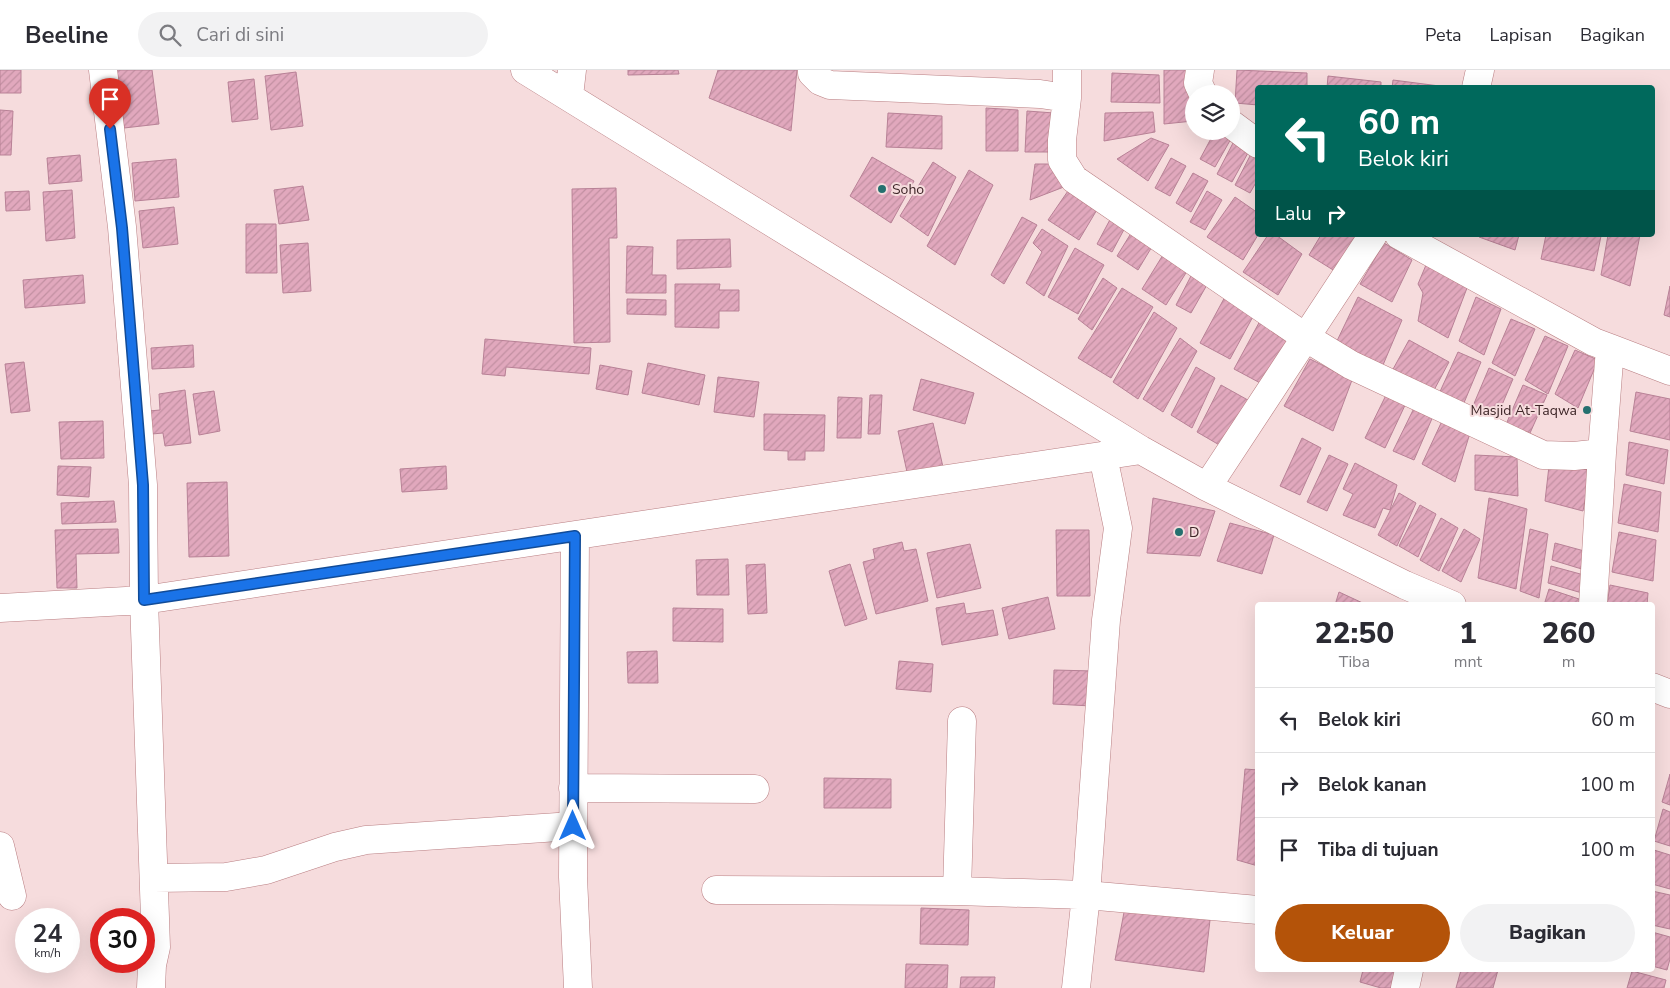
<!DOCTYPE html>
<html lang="id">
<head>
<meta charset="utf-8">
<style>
  body { margin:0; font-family:"Nunito Sans",sans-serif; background:#f2f2f3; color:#2b2b33; height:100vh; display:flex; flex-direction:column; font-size:19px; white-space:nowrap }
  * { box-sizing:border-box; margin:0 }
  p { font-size:16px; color:#7c7c81 }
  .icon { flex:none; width:28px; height:28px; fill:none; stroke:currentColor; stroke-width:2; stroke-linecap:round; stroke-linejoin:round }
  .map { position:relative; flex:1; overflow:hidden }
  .drawer { position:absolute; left:1255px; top:532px; width:400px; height:370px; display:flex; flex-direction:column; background:#fff; border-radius:5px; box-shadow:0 5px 20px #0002 }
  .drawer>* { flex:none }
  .guide { position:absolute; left:1255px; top:15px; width:400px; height:152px; border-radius:5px; box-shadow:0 5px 20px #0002; background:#00695c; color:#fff; overflow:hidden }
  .buttons { position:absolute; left:1185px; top:15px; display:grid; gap:10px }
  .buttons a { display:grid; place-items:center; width:55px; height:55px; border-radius:50%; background:#fff; box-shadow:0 5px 20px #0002; font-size:25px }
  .speed { position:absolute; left:15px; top:838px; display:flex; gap:10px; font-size:25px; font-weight:700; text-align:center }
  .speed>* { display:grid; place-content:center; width:65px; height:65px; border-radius:50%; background:#fff; box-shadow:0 5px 20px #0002; line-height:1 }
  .speed small { font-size:12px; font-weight:400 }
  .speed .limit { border:8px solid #d22; background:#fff; color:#111 }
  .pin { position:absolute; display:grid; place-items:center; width:42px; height:42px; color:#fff; margin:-51px -21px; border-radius:50% 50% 50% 0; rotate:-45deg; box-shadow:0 0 5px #0007 }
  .pin .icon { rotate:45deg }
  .me { position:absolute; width:55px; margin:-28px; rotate:0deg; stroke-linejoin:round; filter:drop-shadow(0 0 4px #0008) }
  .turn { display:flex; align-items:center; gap:18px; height:105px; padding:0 20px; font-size:22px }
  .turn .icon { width:65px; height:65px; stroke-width:2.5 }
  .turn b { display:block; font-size:35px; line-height:42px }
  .then { display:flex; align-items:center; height:48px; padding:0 20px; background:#0003; gap:10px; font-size:19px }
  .eta { display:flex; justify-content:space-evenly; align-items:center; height:85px; text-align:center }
  .eta b { font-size:30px; font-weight:800; line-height:35px }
  .button { display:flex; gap:10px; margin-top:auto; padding:10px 20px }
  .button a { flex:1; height:58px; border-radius:30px; background:#b45309; color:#fff; font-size:20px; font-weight:800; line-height:58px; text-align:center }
  .button a+a { background:#f2f2f3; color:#2b2b33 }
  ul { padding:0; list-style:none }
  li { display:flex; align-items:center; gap:15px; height:65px; padding:0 20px; border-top:1px solid #e1e1e2 }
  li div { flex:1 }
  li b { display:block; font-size:19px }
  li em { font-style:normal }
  header { display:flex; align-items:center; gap:30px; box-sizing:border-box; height:70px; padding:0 25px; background:#fff; border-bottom:1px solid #e1e1e2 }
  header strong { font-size:24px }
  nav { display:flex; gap:28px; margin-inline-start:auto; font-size:18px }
  .search { width:350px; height:45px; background:#f2f2f3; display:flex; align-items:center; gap:12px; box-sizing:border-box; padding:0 18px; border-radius:28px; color:#7c7c81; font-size:19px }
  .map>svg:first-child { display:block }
</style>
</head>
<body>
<header>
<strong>Beeline</strong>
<div class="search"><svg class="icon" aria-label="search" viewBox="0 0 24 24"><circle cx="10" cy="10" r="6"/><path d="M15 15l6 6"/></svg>Cari di sini</div>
<nav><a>Peta</a><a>Lapisan</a><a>Bagikan</a></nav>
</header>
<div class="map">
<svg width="1670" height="918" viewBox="0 0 1670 918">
  <defs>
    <pattern id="building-hatch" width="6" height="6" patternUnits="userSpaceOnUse" patternTransform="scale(1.25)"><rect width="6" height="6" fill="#e1a8bd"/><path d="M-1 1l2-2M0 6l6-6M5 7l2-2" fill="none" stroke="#c290a2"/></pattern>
  </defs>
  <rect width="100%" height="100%" fill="#f6dcdd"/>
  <path fill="url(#building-hatch)" stroke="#b88196" d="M0,0H21V23H0Z
    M117,0H152L159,54L124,58Z
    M628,0H678L679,4L628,5Z
    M718,0H797L791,61L709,28Z
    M1164,0H1192L1193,51L1164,54Z
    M1237,0L1307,3V18H1258V35L1235,33Z
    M296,2L303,56L271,60L265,6Z
    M1112,3L1159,5L1160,33L1111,32Z
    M1328,6L1381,12V18H1327Z
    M254,9L258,49L232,52L228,12Z
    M1393,10L1455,18H1392Z
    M986,38L1018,40V81H986Z
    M0,40L13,41L11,85H0Z
    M1027,41L1054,43L1053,82H1025Z
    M1153,42L1155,62L1104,71L1105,43Z
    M888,43L942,46V79L886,77Z
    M1215,61H1221L1232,67L1215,97L1200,89Z
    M1151,68L1169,75L1148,111L1117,89Z
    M1233,73L1249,81L1232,112L1217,104Z
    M1251,84L1258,87V109L1250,123L1235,115Z
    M80,85L82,111L49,114L47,88Z
    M872,87L914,111L891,153L850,126Z
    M1171,88L1186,96L1170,126L1155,118Z
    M176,89L179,127L135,131L132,93Z
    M933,92L956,107L928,166L900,146Z
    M1035,94H1058L1069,115L1030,130Z
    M969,100L993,115L955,195L927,176Z
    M1193,103L1208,111L1191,142L1176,133Z
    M303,116L309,150L279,154L274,120Z
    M616,118L617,168H609L610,272L574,273L572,119Z
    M1070,118L1098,138L1079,170L1048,150Z
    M72,120L75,168L46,171L43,122Z
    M29,121L30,140L6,141L5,122Z
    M1207,121L1222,130L1205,160L1190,152Z
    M1235,127L1258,143V165L1243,190L1207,167Z
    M174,137L178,174L143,178L139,141Z
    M1113,144L1128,152L1112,182L1097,174Z
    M1022,147L1037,155L1004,214L991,205Z
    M246,154H276L277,203H246Z
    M1042,159L1068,176L1044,226L1026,213L1042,182L1033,173Z
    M1133,160L1153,175L1138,200L1117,186Z
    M1268,165H1276L1302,184L1278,225L1243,202Z
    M1321,165H1362L1338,203L1309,185Z
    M1479,165H1519L1515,180L1479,167Z
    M1546,165L1601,166L1594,201L1541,189Z
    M1608,165H1640L1630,216L1601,205Z
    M730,169L731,197L677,199V170Z
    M308,173L311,221L283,223L280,175Z
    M1384,173L1412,190L1392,232L1360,214Z
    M627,176L653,177L652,205H666V223H626Z
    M1075,178L1104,195L1078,244L1048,227Z
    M1166,180L1189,198L1166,235L1142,219Z
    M1426,195L1467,218L1448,268L1418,251L1423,223L1418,214Z
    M1192,204L1208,213L1191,243L1176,235Z
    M83,205L85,233L25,238L23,210Z
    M1103,208L1117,218L1092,260L1078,249Z
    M675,214H720L719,220H739V241H719V258L675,257Z
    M1670,216V247L1664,245Z
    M1122,218L1153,237L1111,308L1078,288Z
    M1227,223L1256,241L1230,289L1200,273Z
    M1358,227L1402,250L1383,295L1336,273Z
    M1476,227L1501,239L1484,285L1459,271Z
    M627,229L666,230V245L627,244Z
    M1154,242L1177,258L1138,329L1113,312Z
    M1261,249L1291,266L1264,315L1234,299Z
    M1511,249L1535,259L1515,306L1492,293Z
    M1545,266L1568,276L1548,324L1525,310Z
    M1180,268L1197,281L1163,342L1143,329Z
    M485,269L591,278L589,304L506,297L505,306L482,304Z
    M1409,270L1449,292L1433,322L1392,301Z
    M193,275L194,297L152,299L151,278Z
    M1575,280L1598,290L1578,338L1555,324Z
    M1458,282L1481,292L1461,340L1438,326Z
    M1310,289L1352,310L1333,361L1284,336Z
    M24,292L30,341L11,343L5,294Z
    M648,293L705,305L699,335L642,323Z
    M600,295L632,301L628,325L596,319Z
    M1196,297L1215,308L1192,358L1171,345Z
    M1489,298L1513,309L1493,356L1470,343Z
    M718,307L759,312L754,347L714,342Z
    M921,309L974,323L965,354L913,340Z
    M1221,315L1255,334L1228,380L1197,362Z
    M1523,315L1547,325L1526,372L1504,359Z
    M185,320L191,373L165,376L163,363L152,364L149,341L160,340L159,324Z
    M214,321L220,361L199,365L193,324Z
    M1388,321L1407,331L1385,378L1365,368Z
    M1636,322L1670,329V370L1630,361Z
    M870,325H882L880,364H868Z
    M838,327L862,328L861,368H837Z
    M1416,334L1434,344L1414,390L1393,381Z
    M764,344L825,345L824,381H805V390H788V381L764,380Z
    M103,351L104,388L61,389L59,352Z
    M1442,351L1470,363L1455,412L1422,394Z
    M933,353L943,397L909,411L898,361Z
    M1302,368L1321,378L1300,425L1280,416Z
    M1629,372L1668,380L1664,414L1626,405Z
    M1329,385L1348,394L1327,441L1307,432Z
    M1475,385L1517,387L1518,426L1475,420Z
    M1355,393L1397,415L1390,440L1383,438L1375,458L1343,445L1353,424L1343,419Z
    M58,396L91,397L89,427L57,425Z
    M446,396L447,419L402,422L400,399Z
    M1549,396L1591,400L1583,441L1545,431Z
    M227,412L229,486L189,487L187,413Z
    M1624,414L1661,422L1658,462L1618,453Z
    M1399,423L1416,433L1397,476L1378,465Z
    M1153,428L1215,441L1200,486L1147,483Z
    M1489,428L1527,439L1516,519L1478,508Z
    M114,431L116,452L62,454L61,433Z
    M1420,435L1436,444L1418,487L1399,476Z
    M1441,448L1458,458L1439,501L1420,490Z
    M1230,453L1274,465L1262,504L1217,491Z
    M118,459L119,483L76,484L77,518H57L55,460Z
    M1464,459L1480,469L1461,512L1442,501Z
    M1530,459L1548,464L1539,528L1520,521Z
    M1056,460H1089L1090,526H1057Z
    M1619,462L1656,470L1653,511L1612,502Z
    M902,472L904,481L916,479L928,531L876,544L863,492L875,489L873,479Z
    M1555,473L1588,482L1585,500L1552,490Z
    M970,474L981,518L937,528L927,483Z
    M728,489L729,525H697L696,490Z
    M765,494L767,543L748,544L746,495Z
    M850,494L867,549L845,556L829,501Z
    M1551,496L1584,505L1582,523L1548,513Z
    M1610,515L1648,523L1647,535H1607Z
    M1549,519L1582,530L1581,535H1544Z
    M1339,522L1367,535H1335Z
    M1048,527L1055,559L1009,569L1002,538Z
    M964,533L966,544L993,540L998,565L942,575L936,538Z
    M673,538L723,539V572L673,571Z
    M657,581L658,613H628L627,582Z
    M899,591L933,594L931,622L896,619Z
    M1054,600L1093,601L1092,636L1053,634Z
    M1245,699L1258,700V796L1237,790Z
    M1670,704V735L1662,732Z
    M824,708L891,709V738H824Z
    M1663,739L1670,742V776L1654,771Z
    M1654,780L1670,785V819L1652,814Z
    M1652,821L1670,825V859L1652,855Z
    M1125,837L1210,850L1204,902L1115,890Z
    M921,838L969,840L968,875L920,874Z
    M1652,862L1670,867V889L1667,900L1652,896Z
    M906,894L948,895L947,918H905Z
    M1363,900H1400L1395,918H1381L1360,912Z
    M1461,900H1498L1493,918H1456Z
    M1632,901L1666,910L1664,918H1627Z
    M961,907H995L994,918H960Z"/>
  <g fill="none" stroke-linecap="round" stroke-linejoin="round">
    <g stroke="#b97e82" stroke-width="29">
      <path id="minor" d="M103,0L122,157L143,415L144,530L156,877L152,895L151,918
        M525,0L1141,380L1207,417L1405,515L1452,535
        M812,0V3L820,11L830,15L1040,24L1067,28L1062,70V90L1074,109L1305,267L1351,295L1543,385L1574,386L1602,383L1593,535
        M1200,0L1198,13L1203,24
        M1476,18L1480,0
        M569,26L572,0
        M1067,28V0
        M1231,54L1258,74
        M1399,165L1594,272L1610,278L1602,383
        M1610,278L1670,301
        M1207,417L1373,165
        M575,466L573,807L578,918
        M0,538L144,530L1141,380
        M1652,617L1670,624
        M573,718L755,719
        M0,776L12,826
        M154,808L226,807L266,800L335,777L366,770L573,756
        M716,820L957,821L1086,825L1258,840
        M957,821L962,651
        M1076,918L1086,825L1106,550L1118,458L1103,386
        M1405,918L1409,900"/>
    </g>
    <use href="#minor" stroke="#fff" stroke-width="28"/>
  </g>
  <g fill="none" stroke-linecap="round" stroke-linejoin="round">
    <g stroke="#114b97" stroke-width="12">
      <path id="route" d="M110,59L122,158L143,415L144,530L575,466L573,756"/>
    </g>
    <use href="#route" stroke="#1a73e8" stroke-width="9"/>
  </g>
  <g fill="#25706f" stroke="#f6dcdd" stroke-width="2">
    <circle cx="882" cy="119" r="5"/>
    <circle cx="1587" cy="340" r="5"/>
    <circle cx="1179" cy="462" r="5"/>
  </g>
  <g text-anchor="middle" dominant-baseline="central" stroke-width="4" stroke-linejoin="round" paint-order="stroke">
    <g font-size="14" fill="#3d2527" stroke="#f6dcdd" text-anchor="start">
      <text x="892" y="119">Soho</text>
      <text x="1577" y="340" text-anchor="end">Masjid At-Taqwa</text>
      <text x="1189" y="462">D</text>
    </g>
  </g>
</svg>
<div class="buttons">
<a><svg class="icon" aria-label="layers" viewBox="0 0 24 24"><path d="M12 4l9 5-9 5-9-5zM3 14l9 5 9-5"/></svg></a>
</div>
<div class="speed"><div>24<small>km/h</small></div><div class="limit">30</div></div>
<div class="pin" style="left:110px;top:59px;background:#d93025"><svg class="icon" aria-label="arrive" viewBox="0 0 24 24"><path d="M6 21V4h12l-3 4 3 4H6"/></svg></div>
<svg class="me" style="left:573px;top:756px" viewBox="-20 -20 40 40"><path d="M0-17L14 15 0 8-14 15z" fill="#1a73e8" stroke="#fff" stroke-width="4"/></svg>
<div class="guide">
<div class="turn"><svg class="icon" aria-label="left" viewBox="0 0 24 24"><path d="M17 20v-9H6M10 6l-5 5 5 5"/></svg><div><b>60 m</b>Belok kiri</div></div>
<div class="then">Lalu<svg class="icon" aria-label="right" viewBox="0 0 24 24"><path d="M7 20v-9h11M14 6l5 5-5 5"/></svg></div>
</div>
<section class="drawer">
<div class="eta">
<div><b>22:50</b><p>Tiba</p></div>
<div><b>1</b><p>mnt</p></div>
<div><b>260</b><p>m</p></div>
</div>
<ul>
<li><svg class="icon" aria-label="left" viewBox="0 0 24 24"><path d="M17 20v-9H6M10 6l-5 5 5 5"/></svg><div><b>Belok kiri</b></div><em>60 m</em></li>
<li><svg class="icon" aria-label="right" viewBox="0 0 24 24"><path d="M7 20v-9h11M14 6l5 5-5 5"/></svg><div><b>Belok kanan</b></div><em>100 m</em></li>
<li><svg class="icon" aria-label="arrive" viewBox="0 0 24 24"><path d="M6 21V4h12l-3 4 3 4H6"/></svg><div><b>Tiba di tujuan</b></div><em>100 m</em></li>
</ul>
<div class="button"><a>Keluar</a><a>Bagikan</a></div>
</section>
</div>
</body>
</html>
